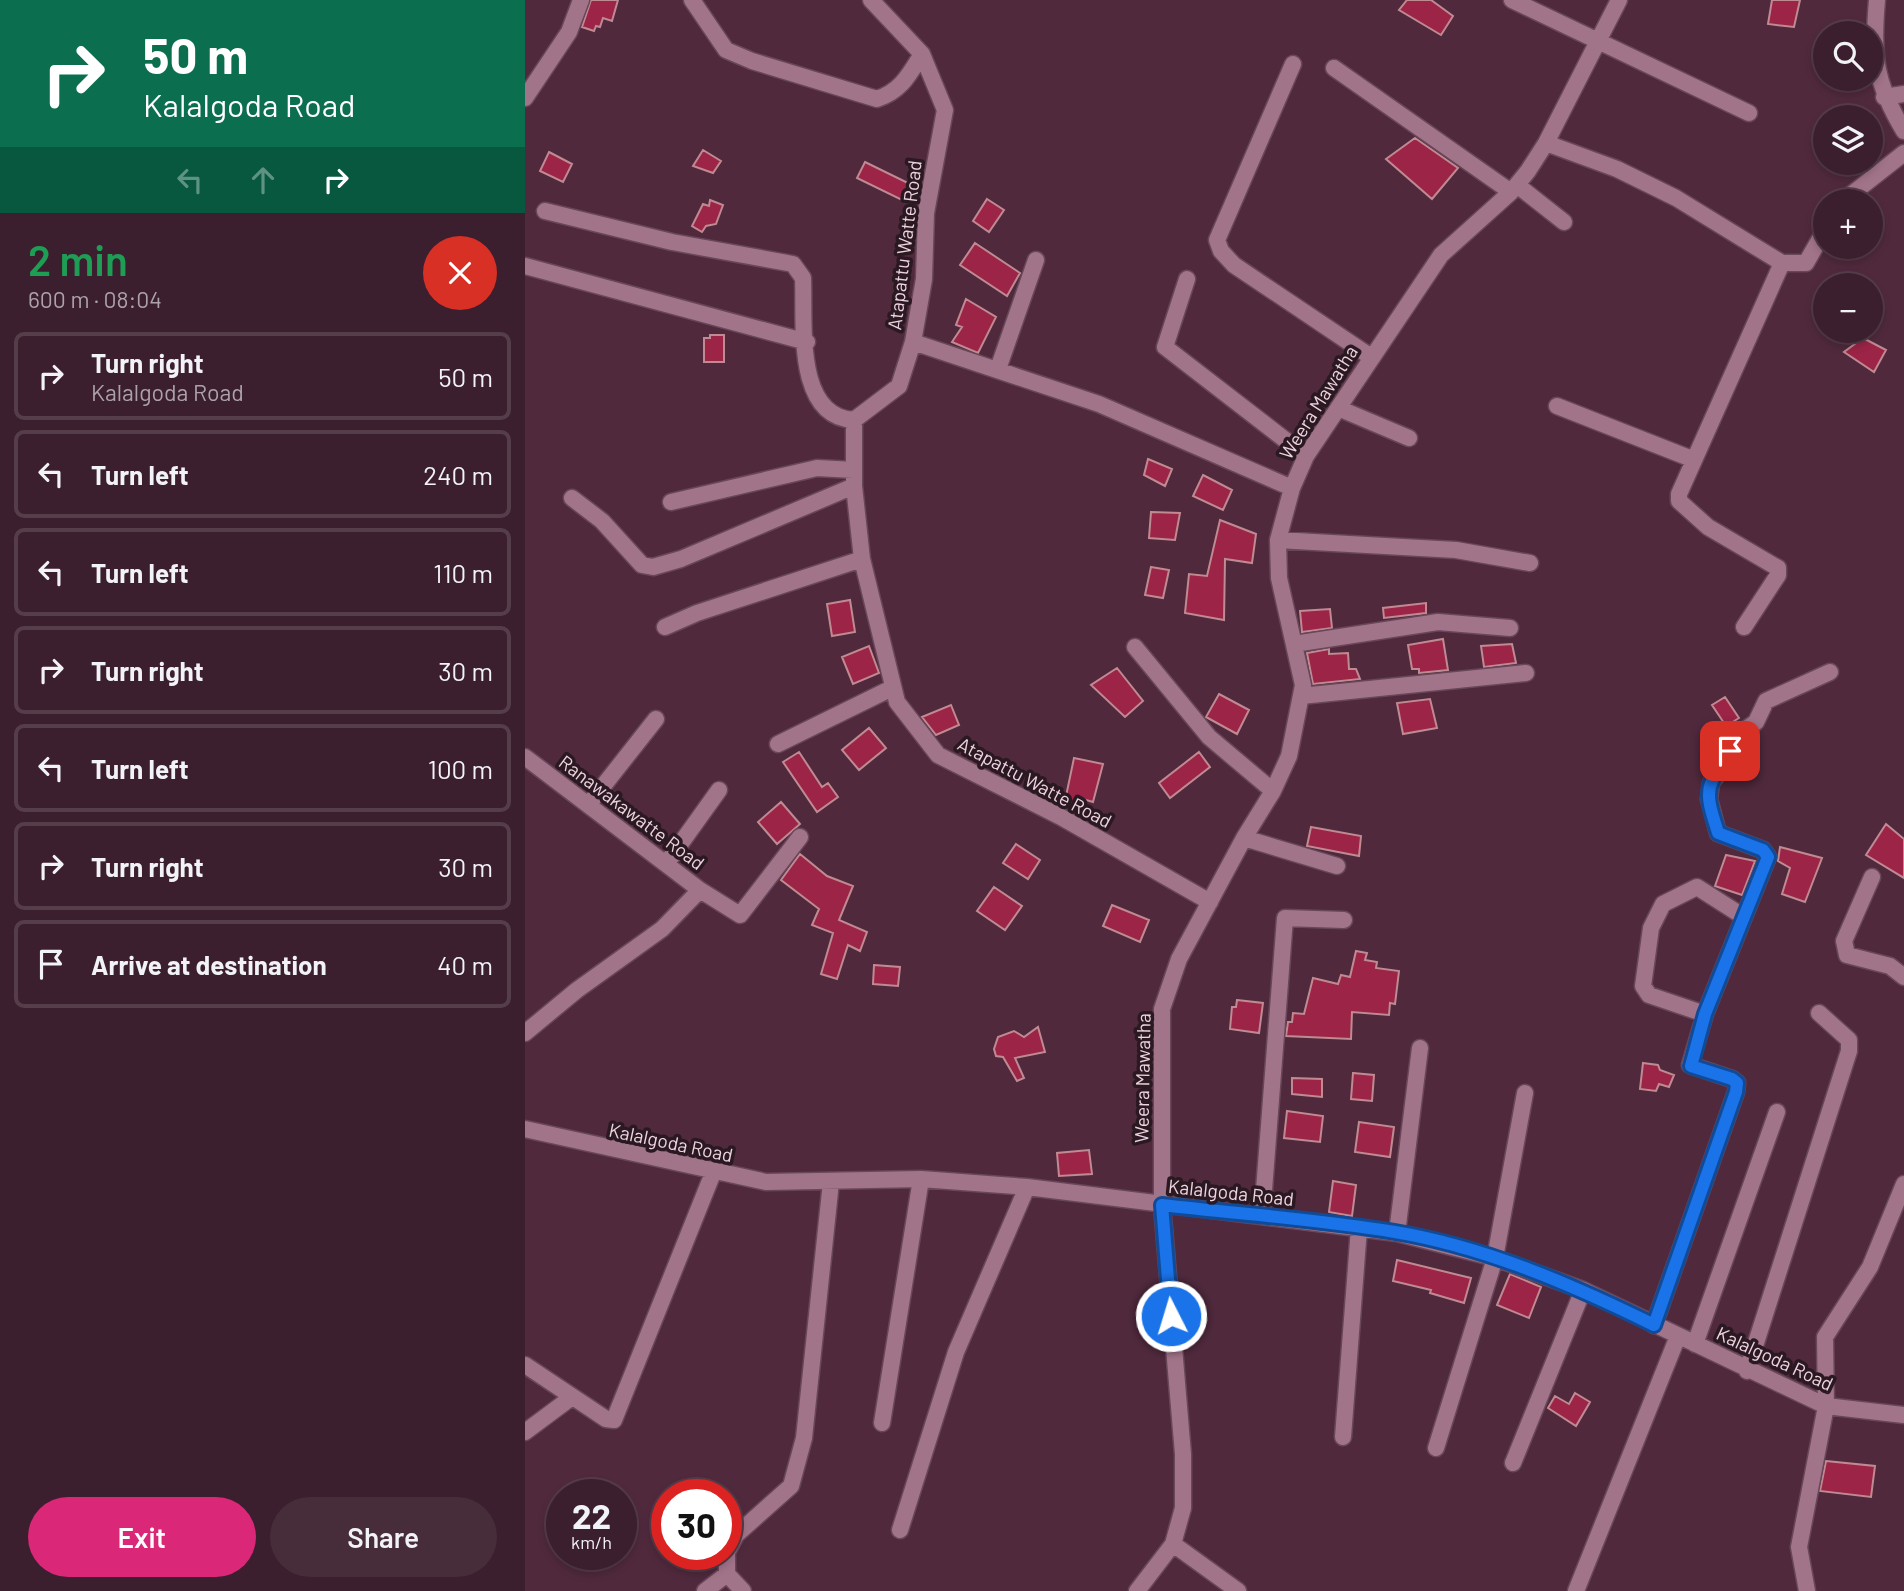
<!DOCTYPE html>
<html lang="en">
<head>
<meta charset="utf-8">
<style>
  body { margin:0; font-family:Barlow,sans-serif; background:#472c3a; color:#f1f3f6; height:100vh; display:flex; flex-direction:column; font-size:26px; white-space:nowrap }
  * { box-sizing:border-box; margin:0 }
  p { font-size:23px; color:#aca2aa }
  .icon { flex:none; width:38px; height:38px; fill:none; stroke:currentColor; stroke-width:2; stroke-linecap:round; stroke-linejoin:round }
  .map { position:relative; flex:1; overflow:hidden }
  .drawer { display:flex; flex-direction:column; background:#3c1f2e; width:525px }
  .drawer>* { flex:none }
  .banner { background:#0b6e4f; color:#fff; overflow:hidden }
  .controls { position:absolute; left:1288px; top:21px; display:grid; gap:14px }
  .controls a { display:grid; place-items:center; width:70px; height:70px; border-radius:50%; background:#3c1f2e; box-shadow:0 4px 10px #0003,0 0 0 2px #553d4a; font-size:35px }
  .speed { position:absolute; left:21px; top:1479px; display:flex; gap:14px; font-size:35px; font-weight:700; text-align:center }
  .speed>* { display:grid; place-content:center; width:91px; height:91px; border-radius:50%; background:#3c1f2e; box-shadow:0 4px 10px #0003,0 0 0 2px #553d4a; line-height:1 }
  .speed small { font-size:18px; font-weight:400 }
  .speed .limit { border:10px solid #d22; background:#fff; color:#111 }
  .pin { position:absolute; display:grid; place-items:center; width:60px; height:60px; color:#fff; margin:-30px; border-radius:14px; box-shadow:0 4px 10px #0006 }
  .me { position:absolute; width:77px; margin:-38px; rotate:355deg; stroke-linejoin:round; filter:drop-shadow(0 0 5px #0008) }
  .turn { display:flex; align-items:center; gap:24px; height:147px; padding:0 28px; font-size:32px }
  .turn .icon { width:91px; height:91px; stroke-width:2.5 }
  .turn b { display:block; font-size:49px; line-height:60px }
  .lanes { display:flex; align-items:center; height:66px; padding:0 28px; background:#0003; justify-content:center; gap:35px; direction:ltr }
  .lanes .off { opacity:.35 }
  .round { display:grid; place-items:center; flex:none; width:74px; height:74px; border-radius:37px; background:#472c3a }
  .summary { display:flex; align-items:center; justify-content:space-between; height:119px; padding:0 28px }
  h1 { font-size:42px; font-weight:600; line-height:52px; color:#1e9e55 }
  .button { display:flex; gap:14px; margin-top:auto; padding:14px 28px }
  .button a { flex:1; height:80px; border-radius:42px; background:#db2777; color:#fff; font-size:28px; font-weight:600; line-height:80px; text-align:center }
  .button a+a { background:#472c3a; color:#f1f3f6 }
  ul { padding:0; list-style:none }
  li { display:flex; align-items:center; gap:21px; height:88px; margin:0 14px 10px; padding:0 14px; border:4px solid #553d4a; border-radius:10px }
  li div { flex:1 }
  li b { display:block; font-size:26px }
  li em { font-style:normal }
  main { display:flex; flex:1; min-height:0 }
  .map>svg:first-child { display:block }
</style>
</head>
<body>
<main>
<section class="drawer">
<div class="banner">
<div class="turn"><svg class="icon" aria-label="right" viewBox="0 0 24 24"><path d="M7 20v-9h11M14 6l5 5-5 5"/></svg><div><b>50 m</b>Kalalgoda Road</div></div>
<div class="lanes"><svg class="icon off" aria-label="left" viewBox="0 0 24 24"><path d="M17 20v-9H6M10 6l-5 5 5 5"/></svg><svg class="icon off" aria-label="ahead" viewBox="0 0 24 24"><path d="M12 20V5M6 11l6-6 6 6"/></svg><svg class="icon" aria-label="right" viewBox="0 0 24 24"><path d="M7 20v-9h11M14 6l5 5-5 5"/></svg></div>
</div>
<div class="summary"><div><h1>2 min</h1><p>600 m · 08:04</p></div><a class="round" style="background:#d93025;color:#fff"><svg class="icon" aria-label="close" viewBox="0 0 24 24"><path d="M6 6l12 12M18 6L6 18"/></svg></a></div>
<ul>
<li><svg class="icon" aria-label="right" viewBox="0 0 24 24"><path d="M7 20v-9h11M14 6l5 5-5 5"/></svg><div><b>Turn right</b><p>Kalalgoda Road</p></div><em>50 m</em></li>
<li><svg class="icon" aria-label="left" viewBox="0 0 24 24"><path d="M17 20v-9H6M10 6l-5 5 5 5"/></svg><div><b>Turn left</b></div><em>240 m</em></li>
<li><svg class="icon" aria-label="left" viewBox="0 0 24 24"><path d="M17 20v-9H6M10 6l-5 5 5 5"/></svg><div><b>Turn left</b></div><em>110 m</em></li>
<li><svg class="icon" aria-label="right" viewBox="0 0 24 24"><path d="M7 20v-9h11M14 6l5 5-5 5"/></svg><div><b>Turn right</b></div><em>30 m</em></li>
<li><svg class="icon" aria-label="left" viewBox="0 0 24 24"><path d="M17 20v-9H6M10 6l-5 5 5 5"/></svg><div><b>Turn left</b></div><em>100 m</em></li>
<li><svg class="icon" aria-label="right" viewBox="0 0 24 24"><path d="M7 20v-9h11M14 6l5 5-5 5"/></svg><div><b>Turn right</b></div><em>30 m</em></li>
<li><svg class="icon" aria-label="arrive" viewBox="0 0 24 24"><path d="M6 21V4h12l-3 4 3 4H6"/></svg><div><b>Arrive at destination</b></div><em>40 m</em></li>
</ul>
<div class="button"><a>Exit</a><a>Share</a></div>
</section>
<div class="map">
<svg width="1379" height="1591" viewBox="0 0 1379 1591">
  <rect width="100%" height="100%" fill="#50293d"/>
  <path fill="#9b2447" stroke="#bf8a92" stroke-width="2" d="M66,0H93L87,21L78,18L75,27L71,26L69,31L57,27Z
    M882,0H906L928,16L916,35L874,10Z
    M1247,0H1275L1269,27L1243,24Z
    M890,138L933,168L907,199L861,159Z
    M178,150L196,161L188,173L168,166Z
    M24,152L47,164L38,182L15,171Z
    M340,162L387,185L379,201L332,178Z
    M462,199L479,210L464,232L448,221Z
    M185,200L198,205L191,224L181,226L177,232L167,226L178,204L184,206Z
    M450,243L495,273L482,296L435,265Z
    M441,299L471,317L453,353L427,342L437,327L431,325Z
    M185,335H199V362H179V338H185Z
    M1338,338L1361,350L1349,372L1319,352Z
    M623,459L647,469L640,486L619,475Z
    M678,475L707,490L698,510L668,496Z
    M626,512L655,513L650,540L624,538Z
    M695,520L731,534L727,563L700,559L699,620L660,613L664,574L682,576Z
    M626,567L644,570L638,598L620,595Z
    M325,600L330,632L307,636L302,604Z
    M901,603V613L859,618L858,608Z
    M805,609L807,628L777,632L775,611Z
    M918,639L923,670L894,673V669H887L883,645Z
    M987,644L991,663L959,667L956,646Z
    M344,646L354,673L328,684L317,657Z
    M804,649V654L823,653L824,669H831L835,679L788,684L782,653Z
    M592,668L618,701L600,717L566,685Z
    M694,694L724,710L712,734L681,717Z
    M1200,697L1214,718L1201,726L1187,705Z
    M905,699L912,728L878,734L872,703Z
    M426,705L434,725L411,735L397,717Z
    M344,728L361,748L334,770L317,750Z
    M274,752L297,787L303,783L313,797L292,812L258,762Z
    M674,752L685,767L645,798L634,783Z
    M549,758L578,764L568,802L554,798L553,804L540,801Z
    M256,802L275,824L252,844L233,822Z
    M1361,824L1379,839V878L1341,855Z
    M786,827L836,836L834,856L782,846Z
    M491,844L515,860L503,879L478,863Z
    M1255,847L1297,858L1280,902L1257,894L1265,868L1253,861Z
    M275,854L302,876L328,886L314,920L342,932L335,951L323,945L312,979L296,974L308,933L287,925L294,909L256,880Z
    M1201,855L1230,861L1217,895L1190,886Z
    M469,887L497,906L480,930L452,911Z
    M587,905L624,920L615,942L578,926Z
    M831,951L842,953L840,960L852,962L851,968L874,971L870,1004L865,1003L864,1015L827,1012L826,1039L761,1036L763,1022H767L768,1013L779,1014L788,978L813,984L816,975L825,977Z
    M349,965L375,967L373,986L348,984Z
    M712,1000L738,1003L734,1033L705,1029L707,1007H711Z
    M513,1027L520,1052L490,1058L499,1078L492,1081L478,1057L471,1056L469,1049L473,1037L489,1031L499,1037Z
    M1118,1063L1133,1065L1135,1070L1149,1075L1144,1087L1134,1084L1131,1091L1115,1089Z
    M828,1073L849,1075L847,1101L826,1099Z
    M767,1078L797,1079V1097L767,1094Z
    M762,1111L798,1116L795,1142L759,1138Z
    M834,1122L869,1127L865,1157L830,1152Z
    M564,1150L567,1174L534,1176L532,1153Z
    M808,1181L831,1185L827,1216L804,1212Z
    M872,1260L946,1278L939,1303L905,1293L906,1290L868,1281Z
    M985,1274L1016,1287L1004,1318L972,1305Z
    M1050,1393L1065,1402L1051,1426L1023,1408L1030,1396L1044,1404Z
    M1301,1461L1350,1466L1346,1497L1295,1491Z"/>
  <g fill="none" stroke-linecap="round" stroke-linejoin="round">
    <g stroke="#684759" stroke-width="19">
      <path id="minor" d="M167,0L201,50L227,61L352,99C376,91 384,75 397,54
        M346,0L397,54L420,110L401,213L399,279L388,342L374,386L329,420V486L337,559L372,702L413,755L536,817L685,902
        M987,0L1224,113
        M1352,0C1347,56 1350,83 1379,131
        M768,64L692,240L696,251L709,265L846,357
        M809,68L986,192
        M1359,97L1379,94
        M0,98L44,32L56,0
        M1021,143L1092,169L1151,198L1257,263H1281L1300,230
        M992,185L1039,222
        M1318,201L1379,153
        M20,211L147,242L268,264L278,278C280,322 269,417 329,420
        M0,266L282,342
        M662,279L640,347L781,456
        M388,342L574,404L767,488
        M473,369L511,260
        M1032,406L1167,459
        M813,408L884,438
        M47,498L77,521L117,565L128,567L156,559L329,486
        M146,502L292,468L329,470
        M753,540L931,550L1005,563
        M140,627L172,613L337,559
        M1219,627L1253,575V568L1183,527L1154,501V494L1257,263
        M769,644L913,622L985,628
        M610,647L684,737L748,791
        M776,696L1001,673
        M253,744L367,688
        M0,757L175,890L137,929L52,990L0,1033
        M64,804L131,719
        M719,838L812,866
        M141,864L194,790
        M1347,877L1319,941L1322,955L1365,966L1379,977
        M175,890L215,915L275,837
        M1180,1014L1124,995L1118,986L1126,928L1138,904L1172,887L1219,917
        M0,1129L241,1182L396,1179L502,1187L872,1233L970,1258L1058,1290L1301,1406L1379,1415
        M737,1216L760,918L819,920
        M872,1233L895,1048
        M1129,1325L1211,1092L1212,1083L1207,1079L1165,1065L1180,1014L1243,857L1238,850L1193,833L1184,799L1186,783L1200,765L1209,738L1231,722L1241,701L1305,672
        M1170,1344L1252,1112
        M0,1365L81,1419L89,1420L188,1173
        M1222,1371L1324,1051V1040L1294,1013
        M357,1423L396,1179
        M0,1432L47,1397
        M818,1437L834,1228
        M911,1448L970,1258L1000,1093
        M988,1463L1058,1290
        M375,1530L431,1352L502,1187
        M648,1544L713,1591
        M180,1591L202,1574
        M218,1591L202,1574V1552L211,1535L266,1486L279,1438L306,1182
        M612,1591L648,1544L658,1508V1454L637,1205V1009L654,959L719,838L748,791L764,756L778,685L754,578L753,540L767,488L781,456L916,255L986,192L1003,171L1021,143L1094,0
        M1051,1591L1153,1336
        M1282,1591L1274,1547L1301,1406L1300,1337L1345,1267L1379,1184"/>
    </g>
    <use href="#minor" stroke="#a2748a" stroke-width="16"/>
  </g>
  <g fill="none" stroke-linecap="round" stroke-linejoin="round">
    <g stroke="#114b97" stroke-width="18">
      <path id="route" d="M646,1316L637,1205C714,1214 793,1219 870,1232C960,1247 1048,1285 1129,1325L1211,1092L1212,1083L1207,1079L1166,1066L1180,1014L1243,857L1238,850L1193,833C1189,818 1179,797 1187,781C1192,770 1200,764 1205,751"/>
    </g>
    <use href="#route" stroke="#1a73e8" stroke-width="12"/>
  </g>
  <g text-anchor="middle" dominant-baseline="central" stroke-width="7" stroke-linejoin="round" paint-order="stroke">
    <g font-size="19" fill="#eed4e0" stroke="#2b1922">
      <text transform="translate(379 245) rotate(-83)">Atapattu Watte Road</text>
      <text transform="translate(793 402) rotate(-58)">Weera Mawatha</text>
      <text transform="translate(510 782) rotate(28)">Atapattu Watte Road</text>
      <text transform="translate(107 812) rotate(37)">Ranawakawatte Road</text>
      <text transform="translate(617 1078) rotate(-89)">Weera Mawatha</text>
      <text transform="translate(146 1142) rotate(12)">Kalalgoda Road</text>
      <text transform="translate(706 1192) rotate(6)">Kalalgoda Road</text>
      <text transform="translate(1250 1358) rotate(25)">Kalalgoda Road</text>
    </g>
  </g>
</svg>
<div class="controls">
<a><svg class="icon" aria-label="search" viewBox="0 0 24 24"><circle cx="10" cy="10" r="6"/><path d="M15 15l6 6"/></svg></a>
<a><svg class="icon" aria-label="layers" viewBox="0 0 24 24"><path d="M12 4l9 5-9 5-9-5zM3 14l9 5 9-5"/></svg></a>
<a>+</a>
<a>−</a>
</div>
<div class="speed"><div>22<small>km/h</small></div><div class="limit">30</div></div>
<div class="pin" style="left:1205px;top:751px;background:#d93025"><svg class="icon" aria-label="arrive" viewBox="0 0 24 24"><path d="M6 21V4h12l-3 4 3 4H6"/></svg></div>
<svg class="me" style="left:646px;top:1316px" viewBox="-20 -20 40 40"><circle r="17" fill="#1a73e8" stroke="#fff" stroke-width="3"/><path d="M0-11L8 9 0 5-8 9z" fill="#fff"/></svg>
</div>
</main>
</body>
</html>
